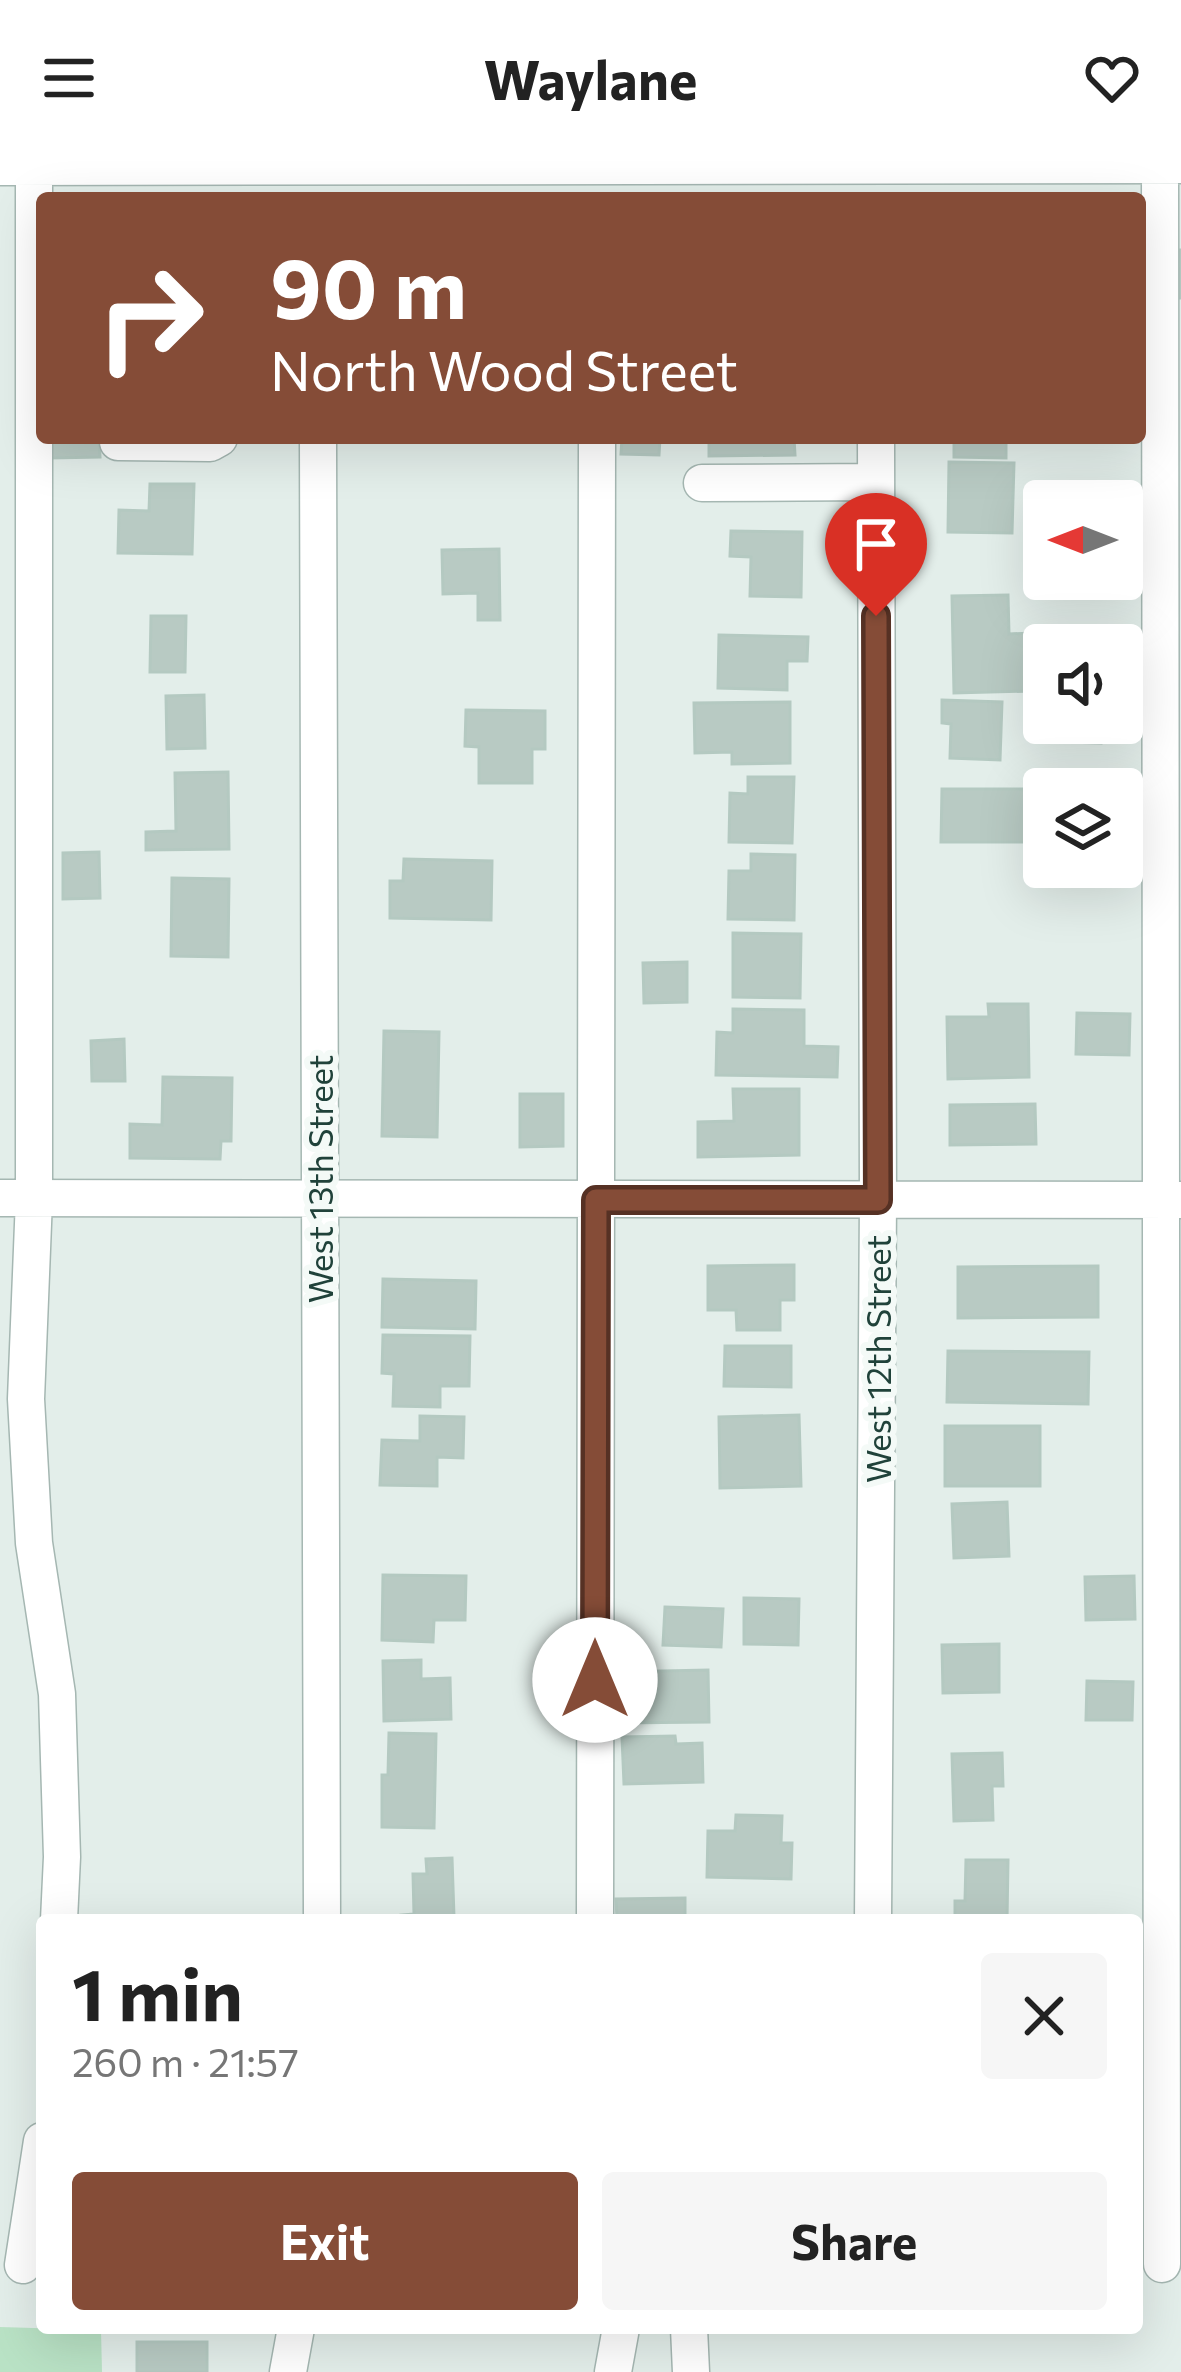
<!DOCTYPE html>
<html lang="en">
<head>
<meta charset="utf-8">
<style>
  body { margin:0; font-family:Commissioner,sans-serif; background:#f6f6f6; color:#222; height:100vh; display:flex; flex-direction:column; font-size:45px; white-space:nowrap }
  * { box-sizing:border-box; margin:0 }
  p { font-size:39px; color:#767676 }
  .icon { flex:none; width:66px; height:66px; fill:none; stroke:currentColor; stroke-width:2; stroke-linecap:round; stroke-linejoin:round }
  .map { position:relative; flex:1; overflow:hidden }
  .panel { position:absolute; left:36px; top:1758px; width:1107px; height:420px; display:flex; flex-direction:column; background:#fff; border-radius:12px; box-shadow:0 12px 48px #0002 }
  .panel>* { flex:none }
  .banner { position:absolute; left:36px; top:36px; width:1110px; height:252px; border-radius:12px; box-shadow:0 12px 48px #0002; background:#854c37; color:#fff; overflow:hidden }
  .needle { width:78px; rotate:270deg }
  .fabs { position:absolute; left:1023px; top:324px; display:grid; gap:24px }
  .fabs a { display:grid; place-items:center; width:120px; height:120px; border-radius:12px; background:#fff; box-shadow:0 12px 48px #0002; font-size:60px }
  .pin { position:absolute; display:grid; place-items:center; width:102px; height:102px; color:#fff; margin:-123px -51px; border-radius:50% 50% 50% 0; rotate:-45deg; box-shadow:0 0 12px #0007 }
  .pin .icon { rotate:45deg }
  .me { position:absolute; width:132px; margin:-66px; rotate:0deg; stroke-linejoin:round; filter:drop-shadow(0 0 9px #0008) }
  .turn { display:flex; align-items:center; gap:42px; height:252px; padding:0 36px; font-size:54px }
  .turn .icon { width:156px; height:156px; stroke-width:2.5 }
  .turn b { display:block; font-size:84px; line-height:102px }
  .round { display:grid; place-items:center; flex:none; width:126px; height:126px; border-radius:12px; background:#f6f6f6 }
  .head { display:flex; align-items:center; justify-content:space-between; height:204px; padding:0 36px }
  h1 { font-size:72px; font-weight:700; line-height:90px }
  .action { display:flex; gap:24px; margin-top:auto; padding:24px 36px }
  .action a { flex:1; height:138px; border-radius:12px; background:#854c37; color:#fff; font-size:48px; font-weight:700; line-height:138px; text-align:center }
  .action a+a { background:#f6f6f6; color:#222 }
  header { display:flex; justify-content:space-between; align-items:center; height:156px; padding:0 36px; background:#fff; font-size:54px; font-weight:700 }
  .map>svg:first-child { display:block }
</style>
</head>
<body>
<header><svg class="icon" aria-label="menu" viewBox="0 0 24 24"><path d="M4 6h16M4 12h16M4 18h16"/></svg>Waylane<svg class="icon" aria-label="heart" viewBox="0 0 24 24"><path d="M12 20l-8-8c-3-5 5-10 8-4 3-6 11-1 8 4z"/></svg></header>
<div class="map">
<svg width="1181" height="2216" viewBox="0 0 1181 2216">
  <rect width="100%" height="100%" fill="#e3eeea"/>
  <path fill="#b9e2c5" d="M0,2171L101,2174L102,2216H0Z"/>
  <path fill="#b8cac3" stroke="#b4c9c1" stroke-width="3" d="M1170,94H1181V142H1170Z
    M49,282H99L100,301L50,302Z
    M622,282H660L659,299L621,298Z
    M709,282H794L795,299L709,300Z
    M954,282H1006V302L954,301Z
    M949,306L1014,307L1012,377L948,376Z
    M150,328H194L192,398L118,397L119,354L149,355Z
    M731,375L802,376L801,441L750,440L751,401L730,400Z
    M499,393L500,464H478V437L443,438L442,394Z
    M1008,439L1009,478L1031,477L1032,535L954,537L952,440Z
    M151,460H186L185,516H150Z
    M719,479L808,481L807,505H787V534L718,532Z
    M204,539L205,592L167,593L166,540Z
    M942,544L1002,546L1000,604L950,602L951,568L942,567Z
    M790,546V607L732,608V596L695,597L694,547Z
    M466,554L545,555V593H532V627H479V591L465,590Z
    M1063,567H1102L1101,587L1063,586Z
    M228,616L229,693L146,694V676L176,675L175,617Z
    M748,621H794L792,687L729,686L730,637L748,638Z
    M942,633H1037L1036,686H941Z
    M99,696L100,742L63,743V697Z
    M751,698L795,699L794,764L728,763L729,715H751Z
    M404,703L492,705L491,764L390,762V725H403Z
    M172,722L229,723L228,801L171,800Z
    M733,777L801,778L800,842L733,841Z
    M687,806V846L644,847L643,807Z
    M988,848H1028L1029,921L948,923L947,861H989Z
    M733,853L804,854V890L838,891L837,921L716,919L717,876L733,877Z
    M1077,857L1130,858L1129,899L1076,898Z
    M384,875L439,876L437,981L382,980Z
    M124,883L125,925H92L91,885Z
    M163,921L232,922L231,985H221L220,1003L130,1002V968L162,969Z
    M733,933H799V999L698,1001V966L734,965Z
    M520,938H563V990L520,991Z
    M1035,948L1036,988L950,989V949Z
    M794,1109V1144H780V1174H737L736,1154H708V1110Z
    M1098,1110V1161L958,1162V1111Z
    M383,1123L476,1125L475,1173L382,1171Z
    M383,1179L470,1180L469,1230H440V1251L393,1250L394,1218L382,1217Z
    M725,1190H791V1231L724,1230Z
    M948,1195L1089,1196L1088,1248L947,1246Z
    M799,1259L801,1330L720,1332L719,1261Z
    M420,1260L464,1261L463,1302L437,1301V1330L380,1329L382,1284L420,1285Z
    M945,1270H1040V1330H945Z
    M1007,1346L1009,1400L954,1402L952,1348Z
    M383,1419L466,1420L465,1464H434L433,1486L382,1484Z
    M1134,1420L1135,1463L1086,1464L1085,1421Z
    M744,1442L799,1443L798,1489L744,1488Z
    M665,1451L723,1453L721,1491L663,1489Z
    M999,1488V1536L943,1537L942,1489Z
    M421,1504V1523L450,1522L451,1563L384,1565L383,1505Z
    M708,1514L709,1566L617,1567L616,1516Z
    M1087,1525L1133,1526L1132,1564H1086Z
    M389,1577L436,1578L434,1672L382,1671V1619H388Z
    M675,1580L676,1588L702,1587L703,1626L624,1628L622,1581Z
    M1002,1597L1003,1630H992L993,1664L954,1665L952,1598Z
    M736,1659L782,1660L781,1687H792L791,1723L707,1721L708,1675H735Z
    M452,1702L454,1761L402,1764L401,1759L414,1758L413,1718H427L426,1703Z
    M966,1704H1008L1007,1764H955V1745H965Z
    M685,1742V1764H617L616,1743Z
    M137,2186H207V2216H137Z"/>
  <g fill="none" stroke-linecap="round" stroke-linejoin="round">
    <g stroke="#a5b7b2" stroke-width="39">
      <path id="minor" d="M34,0V1043L26,1243L34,1387L57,1538L62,1701L59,1764
        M1160,0L1162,2108
        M0,11L1181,9
        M318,282L322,1764
        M118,286L210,287L219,282
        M702,327L876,326
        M0,1042L1181,1044
        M595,1764L597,282
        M873,1764L878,1044L876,282
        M23,2109L42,1985
        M689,2172L691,2216
        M288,2216L296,2172
        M613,2216L621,2172"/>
    </g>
    <use href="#minor" stroke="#fff" stroke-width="36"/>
  </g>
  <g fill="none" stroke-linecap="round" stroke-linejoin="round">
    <g stroke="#563124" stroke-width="30">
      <path id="route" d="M595,1524L596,1044H878L876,460"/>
    </g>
    <use href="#route" stroke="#854c37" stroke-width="21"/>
  </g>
  <g text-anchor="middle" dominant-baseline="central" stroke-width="12" stroke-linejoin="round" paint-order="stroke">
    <g font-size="33" fill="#20423a" stroke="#f4faf7">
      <text transform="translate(319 1023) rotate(-90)">West 13th Street</text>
      <text transform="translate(877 1203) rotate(-90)">West 12th Street</text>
    </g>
  </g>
</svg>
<div class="fabs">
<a><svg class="needle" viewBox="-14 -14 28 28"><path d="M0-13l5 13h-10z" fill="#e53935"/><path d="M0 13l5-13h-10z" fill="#767676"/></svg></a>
<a><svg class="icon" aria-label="sound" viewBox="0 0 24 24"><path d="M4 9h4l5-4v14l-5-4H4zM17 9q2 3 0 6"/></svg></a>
<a><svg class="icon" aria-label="layers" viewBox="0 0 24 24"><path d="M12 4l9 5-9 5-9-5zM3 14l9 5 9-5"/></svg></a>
</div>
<div class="pin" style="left:876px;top:460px;background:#d93025"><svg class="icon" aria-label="arrive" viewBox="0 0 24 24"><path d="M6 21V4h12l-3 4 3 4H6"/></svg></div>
<svg class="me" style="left:595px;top:1524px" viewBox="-20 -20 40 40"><circle r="19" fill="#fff"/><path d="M0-13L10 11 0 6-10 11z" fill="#854c37"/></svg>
<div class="banner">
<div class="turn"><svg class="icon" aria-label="right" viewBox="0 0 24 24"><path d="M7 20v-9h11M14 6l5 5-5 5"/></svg><div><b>90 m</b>North Wood Street</div></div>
</div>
<section class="panel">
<div class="head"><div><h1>1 min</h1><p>260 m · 21:57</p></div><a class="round"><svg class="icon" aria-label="close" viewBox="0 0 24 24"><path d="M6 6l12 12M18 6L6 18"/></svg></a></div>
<div class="action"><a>Exit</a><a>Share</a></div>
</section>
</div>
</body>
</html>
